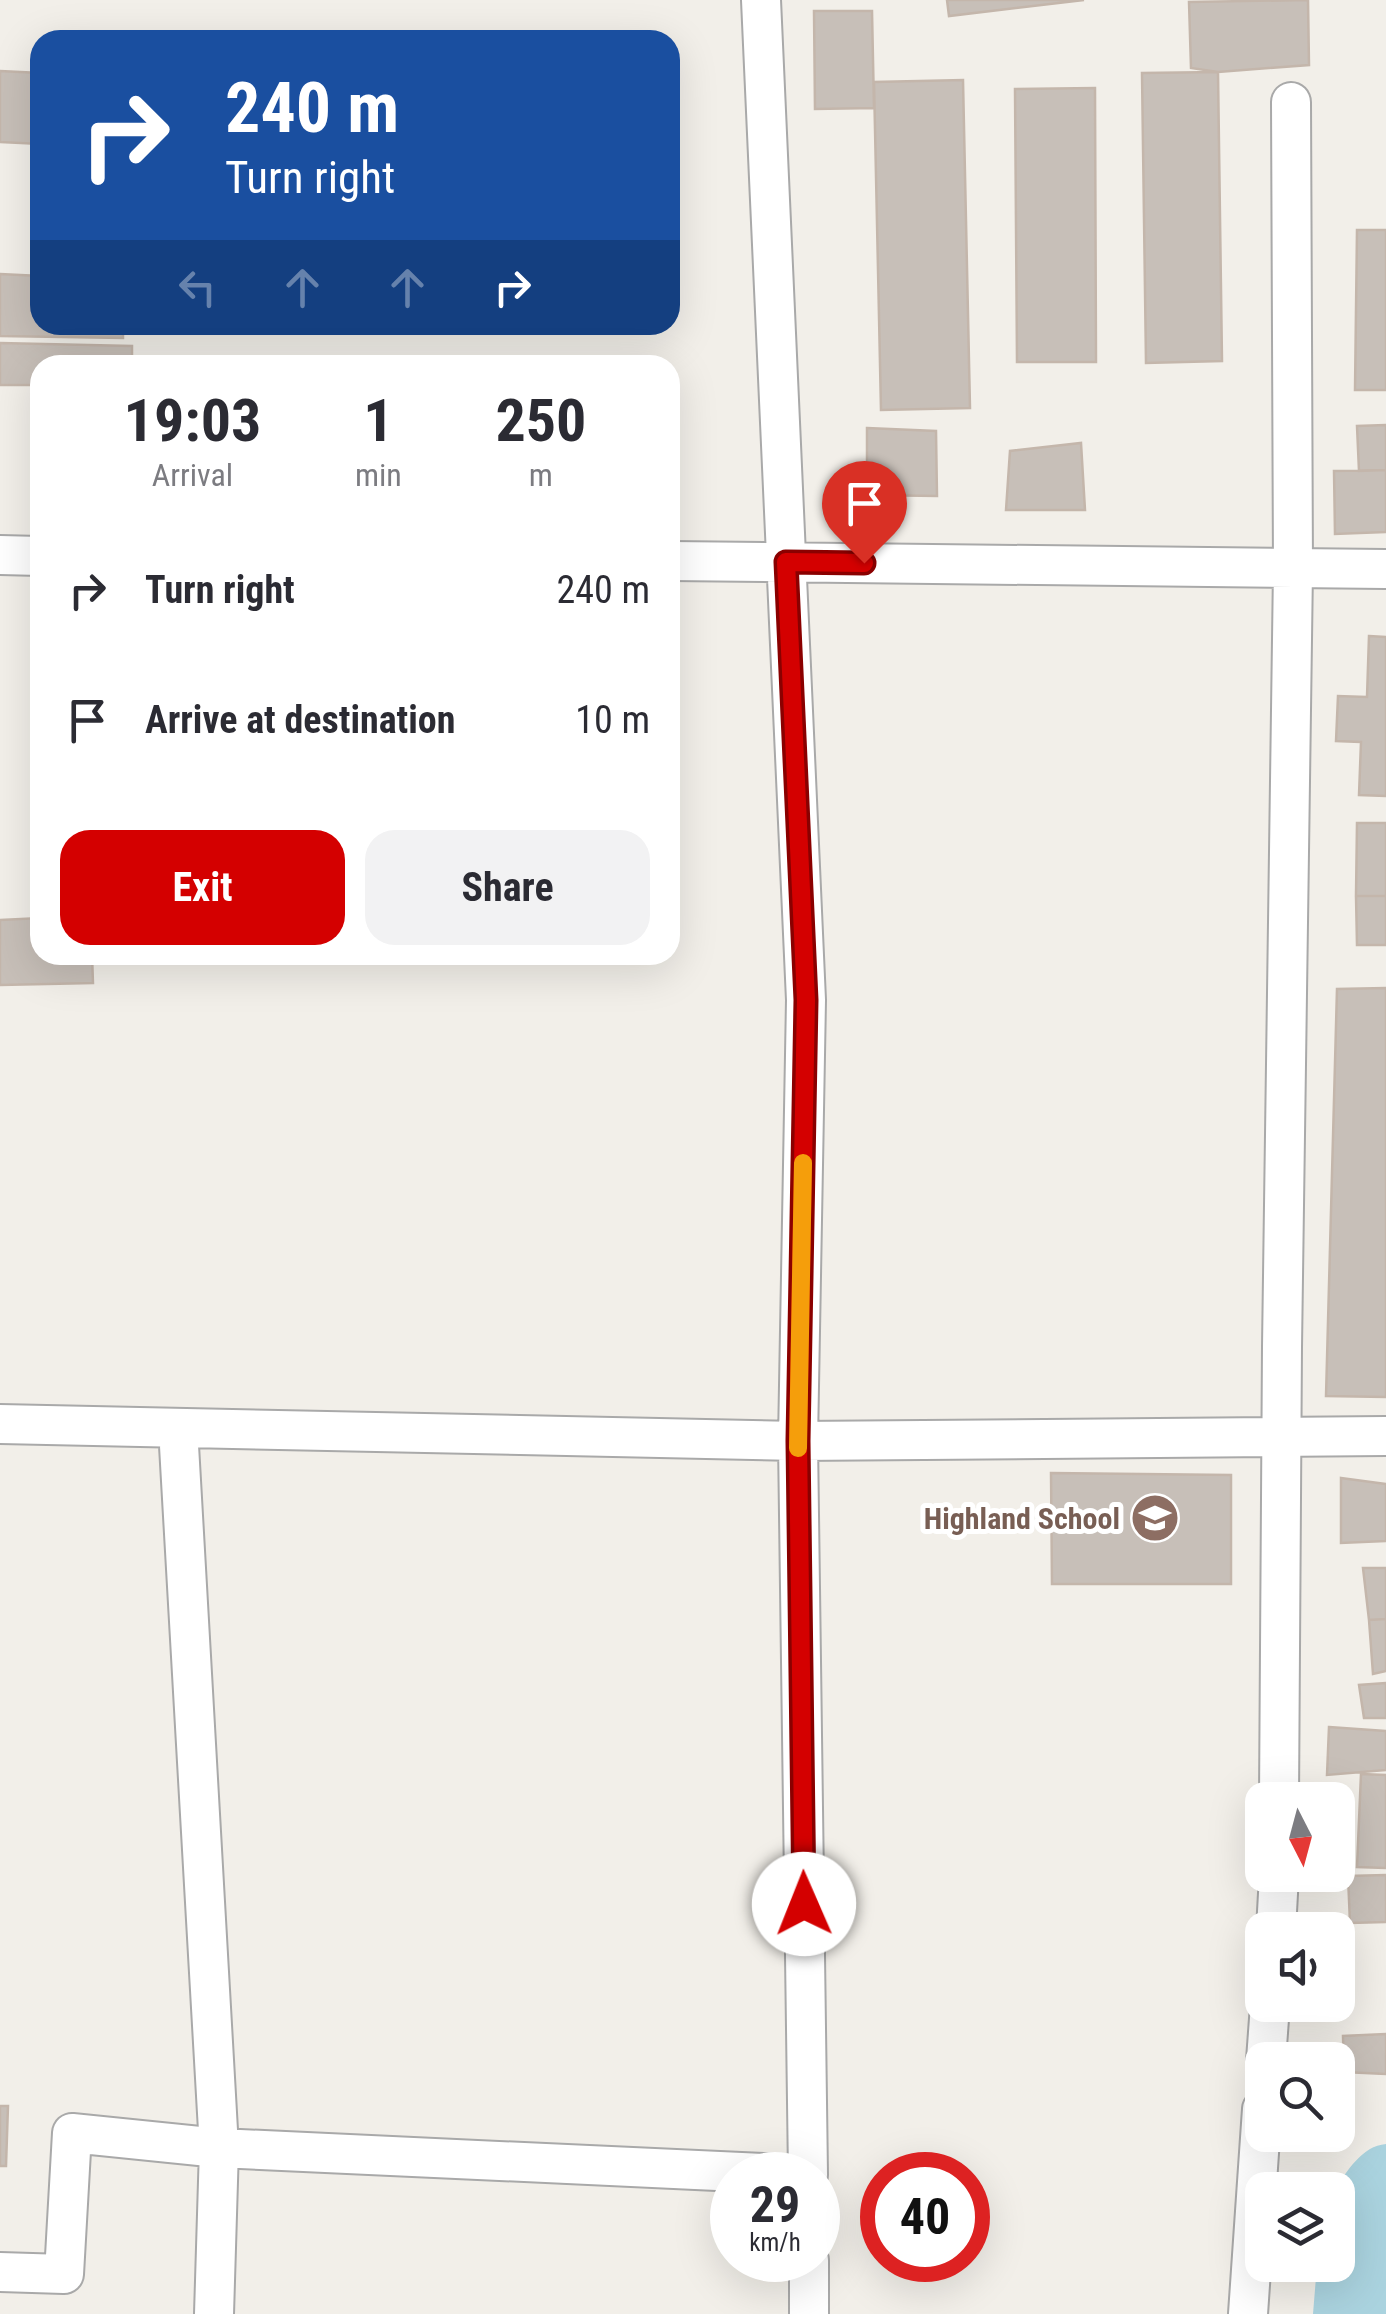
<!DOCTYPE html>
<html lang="en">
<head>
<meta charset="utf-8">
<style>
  body { margin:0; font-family:"Roboto Condensed",sans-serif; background:#f2f2f3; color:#2b2b33; height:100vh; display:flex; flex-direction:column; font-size:38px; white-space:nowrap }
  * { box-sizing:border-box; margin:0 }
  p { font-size:32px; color:#7c7c81 }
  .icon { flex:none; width:55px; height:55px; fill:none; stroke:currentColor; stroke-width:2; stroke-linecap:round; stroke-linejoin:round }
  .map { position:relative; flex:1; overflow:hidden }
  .drawer { position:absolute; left:30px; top:355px; width:650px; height:610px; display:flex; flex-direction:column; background:#fff; border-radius:30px; box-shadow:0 10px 40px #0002 }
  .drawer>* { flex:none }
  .banner { position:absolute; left:30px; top:30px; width:650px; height:305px; border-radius:30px; box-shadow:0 10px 40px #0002; background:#1a4fa0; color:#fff; overflow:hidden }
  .needle { width:65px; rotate:174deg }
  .controls { position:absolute; left:1245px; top:1782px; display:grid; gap:20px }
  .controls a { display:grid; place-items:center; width:110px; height:110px; border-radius:20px; background:#fff; box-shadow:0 10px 40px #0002; font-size:50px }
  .speed { position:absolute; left:710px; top:2152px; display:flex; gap:20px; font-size:50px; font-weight:700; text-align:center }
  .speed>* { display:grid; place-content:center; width:130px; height:130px; border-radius:50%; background:#fff; box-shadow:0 10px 40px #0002; line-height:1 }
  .speed small { font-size:25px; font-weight:400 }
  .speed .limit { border:15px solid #d22; background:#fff; color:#111 }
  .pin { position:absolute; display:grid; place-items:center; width:85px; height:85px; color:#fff; margin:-102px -42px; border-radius:50% 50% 50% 0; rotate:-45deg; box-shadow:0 0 10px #0007 }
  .pin .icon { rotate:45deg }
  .me { position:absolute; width:110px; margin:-55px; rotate:359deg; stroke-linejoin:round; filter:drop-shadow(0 0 8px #0008) }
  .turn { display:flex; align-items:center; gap:35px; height:210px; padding:0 30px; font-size:45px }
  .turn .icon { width:130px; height:130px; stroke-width:2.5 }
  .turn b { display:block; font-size:70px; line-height:85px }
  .lanes { display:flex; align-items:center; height:95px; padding:0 30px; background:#0003; justify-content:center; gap:50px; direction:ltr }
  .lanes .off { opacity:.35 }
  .eta { display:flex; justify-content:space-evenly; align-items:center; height:170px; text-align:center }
  .eta b { font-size:60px; font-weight:700; line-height:70px }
  .cta { display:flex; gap:20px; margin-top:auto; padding:20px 30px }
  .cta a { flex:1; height:115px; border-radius:30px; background:#d40000; color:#fff; font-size:40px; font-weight:700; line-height:115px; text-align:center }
  .cta a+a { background:#f2f2f3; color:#2b2b33 }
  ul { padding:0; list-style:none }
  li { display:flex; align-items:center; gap:30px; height:130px; padding:0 30px }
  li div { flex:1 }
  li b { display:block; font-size:38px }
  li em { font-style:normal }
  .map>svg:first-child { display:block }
</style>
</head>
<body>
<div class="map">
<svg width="1386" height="2314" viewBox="0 0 1386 2314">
  <rect width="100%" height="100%" fill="#f2efe9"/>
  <path fill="#aad3df" d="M1386,2144V2314H1313L1317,2265H1338V2190H1335C1347,2171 1362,2146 1386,2144Z"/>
  <path fill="#c7bfb8" stroke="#c4b6ab" stroke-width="2.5" d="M947,0H1084L949,16Z
    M1308,0L1309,65L1218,72L1191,68L1189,2Z
    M814,11H872L874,108L815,109Z
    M0,71L40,73V144L0,142Z
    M1218,72L1222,361L1146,363L1142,73Z
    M963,80L970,408L881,410L874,82Z
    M1095,88L1096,362H1017L1015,89Z
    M1357,230H1386V390H1355Z
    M0,274L40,276V325H123V338L0,336Z
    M0,343L132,346V365H40V385H0Z
    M1386,425V470L1359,471L1357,426Z
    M867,428L936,431L937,496L867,495Z
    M1081,443L1085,510H1006L1010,451Z
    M1386,470V532L1335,534L1334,471Z
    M1369,636L1386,637V796L1359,795L1361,742L1336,741L1338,696L1367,697Z
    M1357,823H1386V896H1356Z
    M1356,896H1386V945H1357Z
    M40,918V955H92L93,983L0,985V920Z
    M1386,988V1397L1326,1396L1337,989Z
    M1051,1473L1231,1475V1584H1052Z
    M1341,1478L1386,1484V1541L1341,1543Z
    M1363,1568H1386V1619L1369,1620Z
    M1386,1619V1671L1373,1674L1369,1620Z
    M1386,1683V1718H1364L1359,1685Z
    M1329,1727L1386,1731V1770L1327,1775Z
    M1361,1774L1386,1775V1868L1357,1867Z
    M1386,1875V1922L1350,1923L1348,1876Z
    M1386,2034V2074L1344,2072L1343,2036Z
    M0,2106H8L6,2166H0Z"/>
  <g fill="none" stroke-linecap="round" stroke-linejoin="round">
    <g stroke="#a9a9a9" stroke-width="42">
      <path id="minor" d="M761,0L806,1000L798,1441L808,2175
        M0,555L40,556
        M670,561L1386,569
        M0,1424L798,1441L1386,1436
        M178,1428L219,2148L805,2175
        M1279,1800L1282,1347L1293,569L1291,102
        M1276,1930L1279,1875
        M1266,2060L1270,2005
        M809,2260V2314
        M0,2272L64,2274L72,2133L219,2148L214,2314
        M1248,2314L1262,2109"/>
    </g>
    <use href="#minor" stroke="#fff" stroke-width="38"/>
  </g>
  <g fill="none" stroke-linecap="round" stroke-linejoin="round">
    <g stroke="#8a0000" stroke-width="25">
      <path id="route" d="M804,1904L798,1441L806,1000L786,562L864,563"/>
    </g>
    <use href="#route" stroke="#d40000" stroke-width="18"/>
    <path stroke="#f59e0b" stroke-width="18" d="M798,1448L803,1163"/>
  </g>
  <defs>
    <g id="school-disc" transform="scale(2.5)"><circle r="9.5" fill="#8d6e63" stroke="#fff"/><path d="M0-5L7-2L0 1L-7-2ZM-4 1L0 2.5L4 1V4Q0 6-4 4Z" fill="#fff"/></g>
  </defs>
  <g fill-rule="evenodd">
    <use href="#school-disc" x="1155" y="1518"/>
  </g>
  <g text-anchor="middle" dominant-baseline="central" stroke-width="10" stroke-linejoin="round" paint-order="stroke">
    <g font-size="30" font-weight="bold" fill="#785e54" stroke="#fff" text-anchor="end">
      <text x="1120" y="1518">Highland School</text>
    </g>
  </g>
</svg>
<div class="controls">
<a><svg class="needle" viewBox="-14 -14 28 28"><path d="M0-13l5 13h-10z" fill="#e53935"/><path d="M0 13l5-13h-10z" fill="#7c7c81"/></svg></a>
<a><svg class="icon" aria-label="sound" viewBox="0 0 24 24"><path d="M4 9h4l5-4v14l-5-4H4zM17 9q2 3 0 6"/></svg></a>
<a><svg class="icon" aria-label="search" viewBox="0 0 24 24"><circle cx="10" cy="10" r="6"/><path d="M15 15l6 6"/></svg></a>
<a><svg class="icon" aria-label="layers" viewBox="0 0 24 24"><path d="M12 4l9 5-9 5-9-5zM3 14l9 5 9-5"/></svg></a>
</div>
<div class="speed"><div>29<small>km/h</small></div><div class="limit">40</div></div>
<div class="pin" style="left:864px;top:563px;background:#d93025"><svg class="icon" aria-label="arrive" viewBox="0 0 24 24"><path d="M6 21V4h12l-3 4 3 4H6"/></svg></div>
<svg class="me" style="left:804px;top:1904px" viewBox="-20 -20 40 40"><circle r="19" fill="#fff"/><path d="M0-13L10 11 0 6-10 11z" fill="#d40000"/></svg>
<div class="banner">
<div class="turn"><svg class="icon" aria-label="right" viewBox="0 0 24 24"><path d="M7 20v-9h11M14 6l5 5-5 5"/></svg><div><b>240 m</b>Turn right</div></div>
<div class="lanes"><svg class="icon off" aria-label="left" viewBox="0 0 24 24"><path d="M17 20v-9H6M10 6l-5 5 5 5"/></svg><svg class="icon off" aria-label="ahead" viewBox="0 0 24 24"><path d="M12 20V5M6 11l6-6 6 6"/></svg><svg class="icon off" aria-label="ahead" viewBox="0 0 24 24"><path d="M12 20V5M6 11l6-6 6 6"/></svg><svg class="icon" aria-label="right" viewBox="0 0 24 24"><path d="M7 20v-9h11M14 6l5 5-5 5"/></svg></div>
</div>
<section class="drawer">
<div class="eta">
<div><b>19:03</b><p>Arrival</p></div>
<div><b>1</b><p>min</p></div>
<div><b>250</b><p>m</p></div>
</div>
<ul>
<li><svg class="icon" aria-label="right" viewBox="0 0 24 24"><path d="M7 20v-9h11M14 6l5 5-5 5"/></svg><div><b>Turn right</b></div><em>240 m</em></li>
<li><svg class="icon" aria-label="arrive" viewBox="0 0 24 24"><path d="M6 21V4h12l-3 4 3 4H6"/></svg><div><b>Arrive at destination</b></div><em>10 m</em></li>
</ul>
<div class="cta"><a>Exit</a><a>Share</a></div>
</section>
</div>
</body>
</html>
